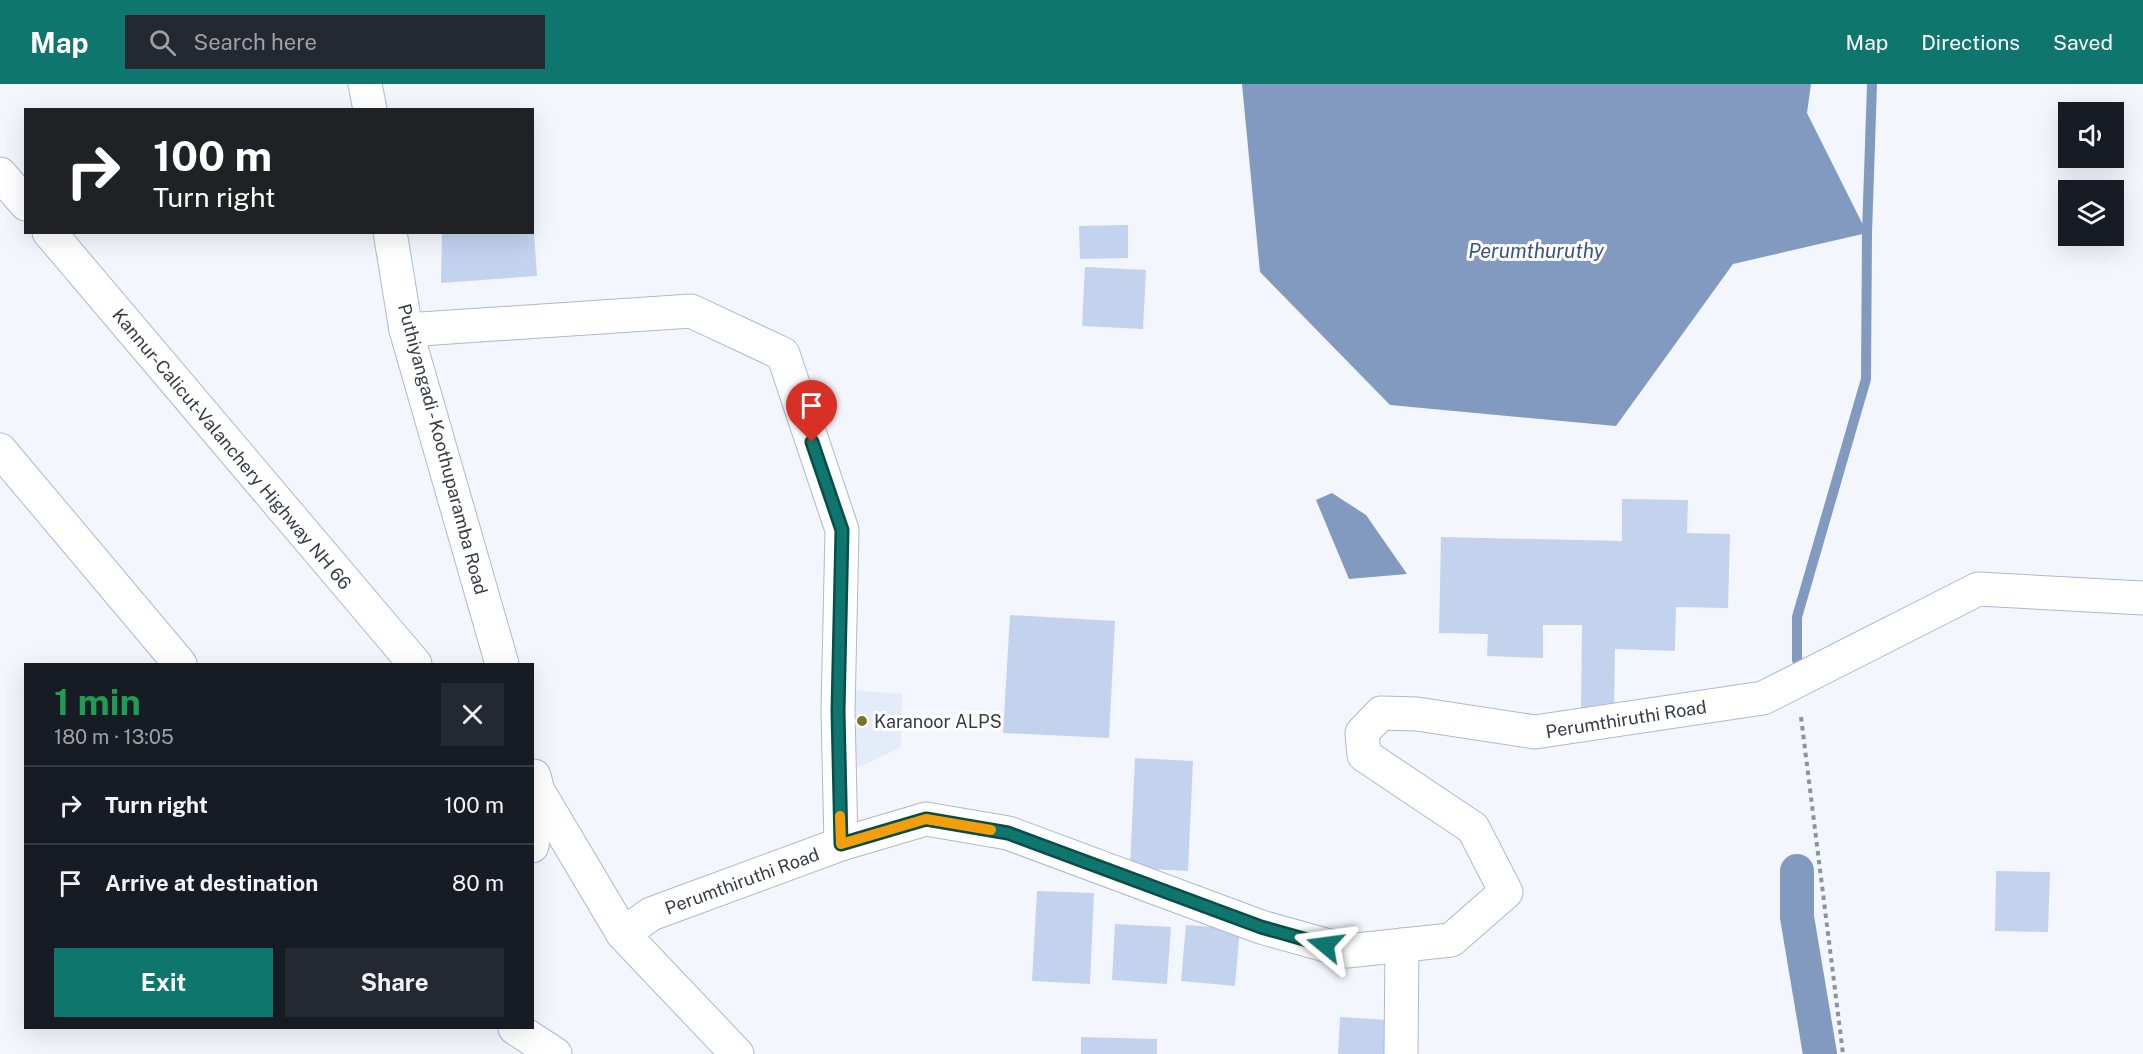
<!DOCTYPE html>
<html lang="en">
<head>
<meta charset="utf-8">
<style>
  body { margin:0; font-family:"Public Sans",sans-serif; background:#242831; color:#f1f3f6; height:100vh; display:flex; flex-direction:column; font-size:22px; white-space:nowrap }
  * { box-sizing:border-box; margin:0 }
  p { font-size:20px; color:#9ea1a6 }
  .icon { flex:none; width:33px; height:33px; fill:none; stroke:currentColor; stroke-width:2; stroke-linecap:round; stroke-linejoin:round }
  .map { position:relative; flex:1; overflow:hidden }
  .sheet { position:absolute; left:24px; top:579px; width:510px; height:366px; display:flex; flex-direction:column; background:#171b24; border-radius:0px; box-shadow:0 6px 24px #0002 }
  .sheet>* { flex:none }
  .top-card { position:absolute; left:24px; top:24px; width:510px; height:126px; border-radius:0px; box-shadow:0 6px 24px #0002; background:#202124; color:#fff; overflow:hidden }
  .buttons { position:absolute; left:2058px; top:18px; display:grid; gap:12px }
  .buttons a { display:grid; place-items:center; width:66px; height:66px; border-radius:0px; background:#171b24; box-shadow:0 6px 24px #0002; font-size:30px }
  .pin { position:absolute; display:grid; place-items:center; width:51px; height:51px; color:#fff; margin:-62px -26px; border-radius:50% 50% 50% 0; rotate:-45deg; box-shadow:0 0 6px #0007 }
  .pin .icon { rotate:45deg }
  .me { position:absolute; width:66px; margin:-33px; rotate:286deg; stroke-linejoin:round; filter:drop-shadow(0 0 4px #0008) }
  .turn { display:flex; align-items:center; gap:21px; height:126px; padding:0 30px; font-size:27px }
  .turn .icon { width:78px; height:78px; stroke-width:2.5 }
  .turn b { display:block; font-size:42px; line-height:51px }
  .round { display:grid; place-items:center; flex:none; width:63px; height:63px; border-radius:0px; background:#242831 }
  .summary { display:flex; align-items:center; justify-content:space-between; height:102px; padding:0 30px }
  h1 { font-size:36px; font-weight:700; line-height:45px; color:#1e9e55 }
  .action { display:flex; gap:12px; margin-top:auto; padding:12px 30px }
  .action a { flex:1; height:69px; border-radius:0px; background:#0f766e; color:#fff; font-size:24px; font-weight:700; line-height:69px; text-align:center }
  .action a+a { background:#242831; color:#f1f3f6 }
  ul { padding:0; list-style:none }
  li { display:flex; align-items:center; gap:18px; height:78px; padding:0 30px; border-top:2px solid #363941 }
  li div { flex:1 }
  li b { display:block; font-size:22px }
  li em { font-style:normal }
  header { display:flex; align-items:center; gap:36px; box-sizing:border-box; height:84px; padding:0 30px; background:#0f766e; color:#fff }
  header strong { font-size:28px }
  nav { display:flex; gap:33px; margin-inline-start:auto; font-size:21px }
  .search { width:420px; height:54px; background:#242831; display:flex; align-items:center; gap:15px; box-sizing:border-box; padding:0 21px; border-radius:0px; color:#9ea1a6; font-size:22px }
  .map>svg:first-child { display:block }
</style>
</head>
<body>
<header>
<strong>Map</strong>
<div class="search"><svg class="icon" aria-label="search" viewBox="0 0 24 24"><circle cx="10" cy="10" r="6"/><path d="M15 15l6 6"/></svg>Search here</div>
<nav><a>Map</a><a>Directions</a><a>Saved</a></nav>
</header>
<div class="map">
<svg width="2143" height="970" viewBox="0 0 2143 970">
  <rect width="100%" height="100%" fill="#f3f6fc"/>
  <path fill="#e4ecfa" d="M823,604L902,610L901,663L862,682L822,677Z"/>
  <path fill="#8299c0" d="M1242,0H1811L1807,29L1867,149L1733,180L1616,342L1390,321L1260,188Z
    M1332,409L1366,431L1407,490L1349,495L1316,416Z"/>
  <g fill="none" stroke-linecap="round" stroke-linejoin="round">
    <path stroke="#8299c0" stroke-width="10" d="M1797,576V533L1866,295L1867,149L1872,0"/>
    <path stroke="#8299c0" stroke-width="34" d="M1797,787V833L1820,970"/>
  </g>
  <path fill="#c3d3ee" d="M1128,141V174L1080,175L1079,142Z
    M442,148H534L537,192L441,199Z
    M1085,183L1146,186L1143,245L1082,242Z
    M1622,415L1688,416L1687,449L1730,450L1728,524L1676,523L1675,567L1615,565L1614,626H1581L1582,541H1543V574L1487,572L1488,550L1439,549L1441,453L1622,457Z
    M1010,531L1115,537L1109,654L1003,649Z
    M1135,674L1193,677L1188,787L1130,784Z
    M1996,787L2050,788L2048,848L1995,847Z
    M1037,807L1094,809L1090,900L1032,897Z
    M1115,840L1171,843L1167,900L1112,896Z
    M1186,841L1240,845L1235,902L1181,897Z
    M1340,933L1403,937L1400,970H1338Z
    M1081,953L1157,955V970H1081Z"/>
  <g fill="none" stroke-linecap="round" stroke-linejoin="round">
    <g stroke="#aab9d4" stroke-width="35">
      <path id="street" d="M406,246L691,227L783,270L842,446L838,627L841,760
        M1401,970L1402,861"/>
    </g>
    <g stroke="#aab9d4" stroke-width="35">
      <path id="secondary" d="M623,850L651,830L841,760L926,735L1008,749L1261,843L1347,867L1451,856L1506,808L1473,744L1364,671L1362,649L1381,629L1417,630L1535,648L1763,614L1978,505L2143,514"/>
    </g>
    <g stroke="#aab9d4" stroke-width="35">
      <path id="primary" d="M365,0L370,26
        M390,148L406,246L502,580
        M532,762L538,707L534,692"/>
    </g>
    <g stroke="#aab9d4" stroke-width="35">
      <path id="highway" d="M0,90L26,120
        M49,148L415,580
        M0,366L180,580
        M532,701L538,707L623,850L737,970
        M515,944L555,970"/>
    </g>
    <path stroke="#8e929b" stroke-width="4" stroke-dasharray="4.5 4.5" stroke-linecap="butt" d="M1801,633L1843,970"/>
    <use href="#street" stroke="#fff" stroke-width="33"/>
    <use href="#secondary" stroke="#fff" stroke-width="33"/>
    <use href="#primary" stroke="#fff" stroke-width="33"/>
    <use href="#highway" stroke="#fff" stroke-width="33"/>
  </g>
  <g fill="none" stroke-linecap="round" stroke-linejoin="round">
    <g stroke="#0a4d48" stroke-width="15">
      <path id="route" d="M812,358L842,446L838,627L841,760L926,735L1008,749L1261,843L1325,861"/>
    </g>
    <use href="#route" stroke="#0f766e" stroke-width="10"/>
    <path stroke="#f59e0b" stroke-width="10" d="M840,732L841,760L926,735L991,746"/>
  </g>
  <circle fill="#747820" stroke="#fff" stroke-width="2" cx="862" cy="637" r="6"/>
  <g text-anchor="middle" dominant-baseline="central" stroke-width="6" stroke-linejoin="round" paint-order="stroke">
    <g font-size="18" fill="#363c47" stroke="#fff">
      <text transform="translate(232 365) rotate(50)">Kannur-Calicut-Valanchery Highway NH 66</text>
      <text transform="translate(443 365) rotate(75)">Puthiyangadi - Koothuparamba Road</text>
      <text transform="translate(1626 635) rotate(-9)">Perumthiruthi Road</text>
      <text transform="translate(742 797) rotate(-20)">Perumthiruthi Road</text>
    </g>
    <g font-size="18" fill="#363c47" stroke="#fff" text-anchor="start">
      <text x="874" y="637">Karanoor ALPS</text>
    </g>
    <g font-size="20" font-style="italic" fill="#375489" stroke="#fff">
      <text x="1536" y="167">Perumthuruthy</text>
    </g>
  </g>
</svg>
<div class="buttons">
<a><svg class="icon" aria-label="sound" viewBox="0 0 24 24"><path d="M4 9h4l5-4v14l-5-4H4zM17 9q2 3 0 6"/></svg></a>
<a><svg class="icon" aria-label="layers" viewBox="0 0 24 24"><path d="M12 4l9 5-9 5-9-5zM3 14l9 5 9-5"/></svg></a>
</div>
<div class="pin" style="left:812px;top:358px;background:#d93025"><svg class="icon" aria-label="arrive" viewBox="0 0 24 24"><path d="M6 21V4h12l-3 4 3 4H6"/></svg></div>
<svg class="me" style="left:1325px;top:861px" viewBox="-20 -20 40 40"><path d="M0-17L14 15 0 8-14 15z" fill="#0f766e" stroke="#fff" stroke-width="4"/></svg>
<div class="top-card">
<div class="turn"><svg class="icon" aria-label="right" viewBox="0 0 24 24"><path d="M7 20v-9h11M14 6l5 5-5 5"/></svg><div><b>100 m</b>Turn right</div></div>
</div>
<section class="sheet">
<div class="summary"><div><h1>1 min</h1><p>180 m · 13:05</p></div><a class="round"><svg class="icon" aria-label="close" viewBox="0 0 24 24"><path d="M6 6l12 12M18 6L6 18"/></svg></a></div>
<ul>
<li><svg class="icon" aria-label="right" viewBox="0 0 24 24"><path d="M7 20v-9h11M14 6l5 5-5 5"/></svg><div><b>Turn right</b></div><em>100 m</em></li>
<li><svg class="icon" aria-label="arrive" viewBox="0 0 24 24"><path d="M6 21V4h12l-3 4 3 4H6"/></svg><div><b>Arrive at destination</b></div><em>80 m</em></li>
</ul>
<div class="action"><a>Exit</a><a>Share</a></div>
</section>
</div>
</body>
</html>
